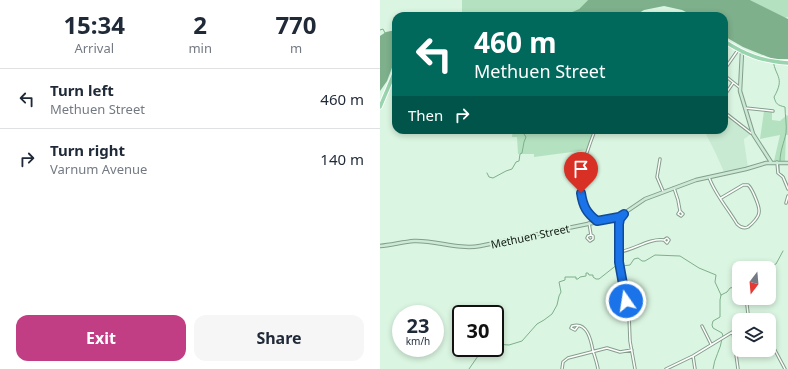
<!DOCTYPE html>
<html lang="en">
<head>
<meta charset="utf-8">
<style>
  body { margin:0; font-family:"Noto Sans",sans-serif; background:#f6f6f7; color:#1f2937; height:100vh; display:flex; flex-direction:column; font-size:15px; white-space:nowrap }
  * { box-sizing:border-box; margin:0 }
  p { font-size:13px; color:#747a83 }
  .icon { flex:none; width:22px; height:22px; fill:none; stroke:currentColor; stroke-width:2; stroke-linecap:round; stroke-linejoin:round }
  .map { position:relative; flex:1; overflow:hidden }
  .sheet { display:flex; flex-direction:column; background:#fff; width:380px }
  .sheet>* { flex:none }
  .banner { position:absolute; left:12px; top:12px; width:336px; height:122px; border-radius:12px; box-shadow:0 2px 6px #0003; background:#00695c; color:#fff; overflow:hidden }
  .needle { width:26px; rotate:196deg }
  .buttons { position:absolute; left:352px; top:261px; display:grid; gap:8px }
  .buttons a { display:grid; place-items:center; width:44px; height:44px; border-radius:8px; background:#fff; box-shadow:0 2px 6px #0003; font-size:20px }
  .speed { position:absolute; left:12px; top:305px; display:flex; gap:8px; font-size:20px; font-weight:700; text-align:center }
  .speed>* { display:grid; place-content:center; width:52px; height:52px; border-radius:50%; background:#fff; box-shadow:0 2px 6px #0003; line-height:1 }
  .speed small { font-size:10px; font-weight:400 }
  .speed .limit { border:2px solid #111; border-radius:6px; background:#fff; color:#111 }
  .pin { position:absolute; display:grid; place-items:center; width:34px; height:34px; color:#fff; margin:-41px -17px; border-radius:50% 50% 50% 0; rotate:-45deg; box-shadow:0 0 4px #0007 }
  .pin .icon { rotate:45deg }
  .me { position:absolute; width:44px; margin:-22px; rotate:347deg; stroke-linejoin:round; filter:drop-shadow(0 0 3px #0008) }
  .turn { display:flex; align-items:center; gap:14px; height:84px; padding:0 16px; font-size:18px }
  .turn .icon { width:52px; height:52px; stroke-width:2.5 }
  .turn b { display:block; font-size:28px; line-height:34px }
  .then { display:flex; align-items:center; height:38px; padding:0 16px; background:#0003; gap:8px; font-size:15px }
  .eta { display:flex; justify-content:space-evenly; align-items:center; height:68px; text-align:center }
  .eta b { font-size:24px; font-weight:700; line-height:28px }
  .primary-button { display:flex; gap:8px; margin-top:auto; padding:8px 16px }
  .primary-button a { flex:1; height:46px; border-radius:12px; background:#c13e85; color:#fff; font-size:16px; font-weight:700; line-height:46px; text-align:center }
  .primary-button a+a { background:#f6f6f7; color:#1f2937 }
  ul { padding:0; list-style:none }
  li { display:flex; align-items:center; gap:12px; height:60px; padding:0 16px; border-top:1px solid #e0e1e3 }
  li div { flex:1 }
  li b { display:block; font-size:15px }
  li em { font-style:normal }
  main { display:flex; flex:1; min-height:0 }
  .map>svg:first-child { display:block }
</style>
</head>
<body>
<main>
<section class="sheet">
<div class="eta">
<div><b>15:34</b><p>Arrival</p></div>
<div><b>2</b><p>min</p></div>
<div><b>770</b><p>m</p></div>
</div>
<ul>
<li><svg class="icon" aria-label="left" viewBox="0 0 24 24"><path d="M17 20v-9H6M10 6l-5 5 5 5"/></svg><div><b>Turn left</b><p>Methuen Street</p></div><em>460 m</em></li>
<li><svg class="icon" aria-label="right" viewBox="0 0 24 24"><path d="M7 20v-9h11M14 6l5 5-5 5"/></svg><div><b>Turn right</b><p>Varnum Avenue</p></div><em>140 m</em></li>
</ul>
<div class="primary-button"><a>Exit</a><a>Share</a></div>
</section>
<div class="map">
<svg width="408" height="369" viewBox="0 0 408 369">
  <rect width="100%" height="100%" fill="#daf5e1"/>
  <path fill="#c9ead2" d="M344,114L371,134L364,139V141L368,168L344,172L337,156L324,130H344Z"/>
  <path fill="#b4e2c0" d="M82,0H208L199,9L183,16H117L104,13L82,14Z
    M370,0H408V17L404,18Z
    M384,111L392,112V120L400,121L407,115L408,116V135H406L405,162L394,161L400,135L380,139Z
    M133,130H213L207,150L154,157V154H138L137,137H132Z"/>
  <path fill="#7eb08c" d="M208,0H370L408,19V59H393L363,47L344,36V16H314L302,10L284,6L264,10L254,16H183L199,9Z
    M16,30V57L7,81L0,91V36L6,32Z"/>
  <g fill="none" stroke-linecap="round" stroke-linejoin="round">
    <path stroke="#7eb08c" stroke-width="1" d="M0,30L3,29L5,33
      M393,58C394,77 406,76 394,97C396,104 397,105 405,107C405,115 407,125 406,133C404,143 400,151 400,161
      M399,165V173L403,175L408,185
      M107,173L109,177L113,178L126,171L132,169L136,162L139,161L140,154L142,153L144,142L146,137L144,134L148,130
      M241,264L242,266L250,265L254,259L258,258L262,261H265L275,255L300,256L319,268L336,275L335,282L341,295
      M382,268L396,264L403,251
      M343,336L342,333L333,328L332,325L333,321L340,317V300L341,295L347,292L350,288L359,286
      M115,344L129,345L142,341L157,324L164,320L172,314L177,305L179,296L181,292L179,282L185,280V277H196V279H198L200,277L206,276V273H208L209,275H213V277L216,279H219L238,264
      M89,369L98,356L105,353L110,348
      M333,369C334,358 341,349 342,339"/>
    <g stroke="#859e8c" stroke-width="3.5">
      <path id="street" d="M344,70L358,50
        M344,75L359,87
        M344,96L353,83
        M365,108L393,111
        M344,112L371,133
        M215,130C207,151 193,187 204,208C207,214 212,218 217,221
        M280,159L277,177L283,191
        M397,162L398,173L403,177L408,189
        M329,177C334,193 349,210 357,224C360,227 363,229 368,227C372,224 379,217 379,212C380,207 372,188 368,185H363L341,198
        M294,188L298,200L300,211L298,214L301,216L303,214L300,211
        M406,203L408,196
        M242,215L239,225V262L242,285L249,315L250,341L255,369
        M209,223L211,235L208,236L207,238L210,241L213,239V236L211,235
        M239,252C254,250 269,238 284,240L287,243L289,240L287,238L284,240
        M367,305L368,314L370,319
        M369,320L375,318L381,320
        M198,326L195,330L191,328L192,326C207,321 211,340 213,351C215,357 217,363 218,369
        M322,326L331,344
        M353,332L358,369
        M389,339L405,369
        M313,356L315,369
        M182,369L183,362L188,358L227,348L240,352L252,350
        M286,369L313,356L359,328"/>
    </g>
    <g stroke="#859e8c" stroke-width="4.5">
      <path id="secondary" d="M362,52L360,91L373,134L391,162
        M0,246C11,245 23,242 34,241C56,240 78,250 100,246L237,218L265,199L316,180L366,169L386,163H408"/>
    </g>
    <g stroke="#fff" stroke-width="5.5">
      <path id="primary" d="M279,16H293
        M344,41C366,55 381,61 408,63
        M0,107L16,69"/>
    </g>
    <use href="#street" stroke="#fff" stroke-width="1.5"/>
    <use href="#secondary" stroke="#cbead6" stroke-width="2.5"/>
    <use href="#primary" stroke="#98d4ad" stroke-width="3.5"/>
  </g>
  <g fill="none" stroke-linecap="round" stroke-linejoin="round">
    <g stroke="#114b97" stroke-width="10">
      <path id="route" d="M201,193C203,207 207,213 217,221L239,217L244,214L240,219L239,224V262L246,301"/>
    </g>
    <use href="#route" stroke="#1a73e8" stroke-width="7"/>
  </g>
  <g text-anchor="middle" dominant-baseline="central" stroke-width="3.5" stroke-linejoin="round" paint-order="stroke">
    <g font-size="11" fill="#111a13" stroke="#daf5e1">
      <text transform="translate(150 236) rotate(-12)">Methuen Street</text>
    </g>
  </g>
</svg>
<div class="buttons">
<a><svg class="needle" viewBox="-14 -14 28 28"><path d="M0-13l5 13h-10z" fill="#e53935"/><path d="M0 13l5-13h-10z" fill="#747a83"/></svg></a>
<a><svg class="icon" aria-label="layers" viewBox="0 0 24 24"><path d="M12 4l9 5-9 5-9-5zM3 14l9 5 9-5"/></svg></a>
</div>
<div class="speed"><div>23<small>km/h</small></div><div class="limit">30</div></div>
<div class="pin" style="left:201px;top:193px;background:#d93025"><svg class="icon" aria-label="arrive" viewBox="0 0 24 24"><path d="M6 21V4h12l-3 4 3 4H6"/></svg></div>
<svg class="me" style="left:246px;top:301px" viewBox="-20 -20 40 40"><circle r="17" fill="#1a73e8" stroke="#fff" stroke-width="3"/><path d="M0-11L8 9 0 5-8 9z" fill="#fff"/></svg>
<div class="banner">
<div class="turn"><svg class="icon" aria-label="left" viewBox="0 0 24 24"><path d="M17 20v-9H6M10 6l-5 5 5 5"/></svg><div><b>460 m</b>Methuen Street</div></div>
<div class="then">Then<svg class="icon" aria-label="right" viewBox="0 0 24 24"><path d="M7 20v-9h11M14 6l5 5-5 5"/></svg></div>
</div>
</div>
</main>
</body>
</html>
